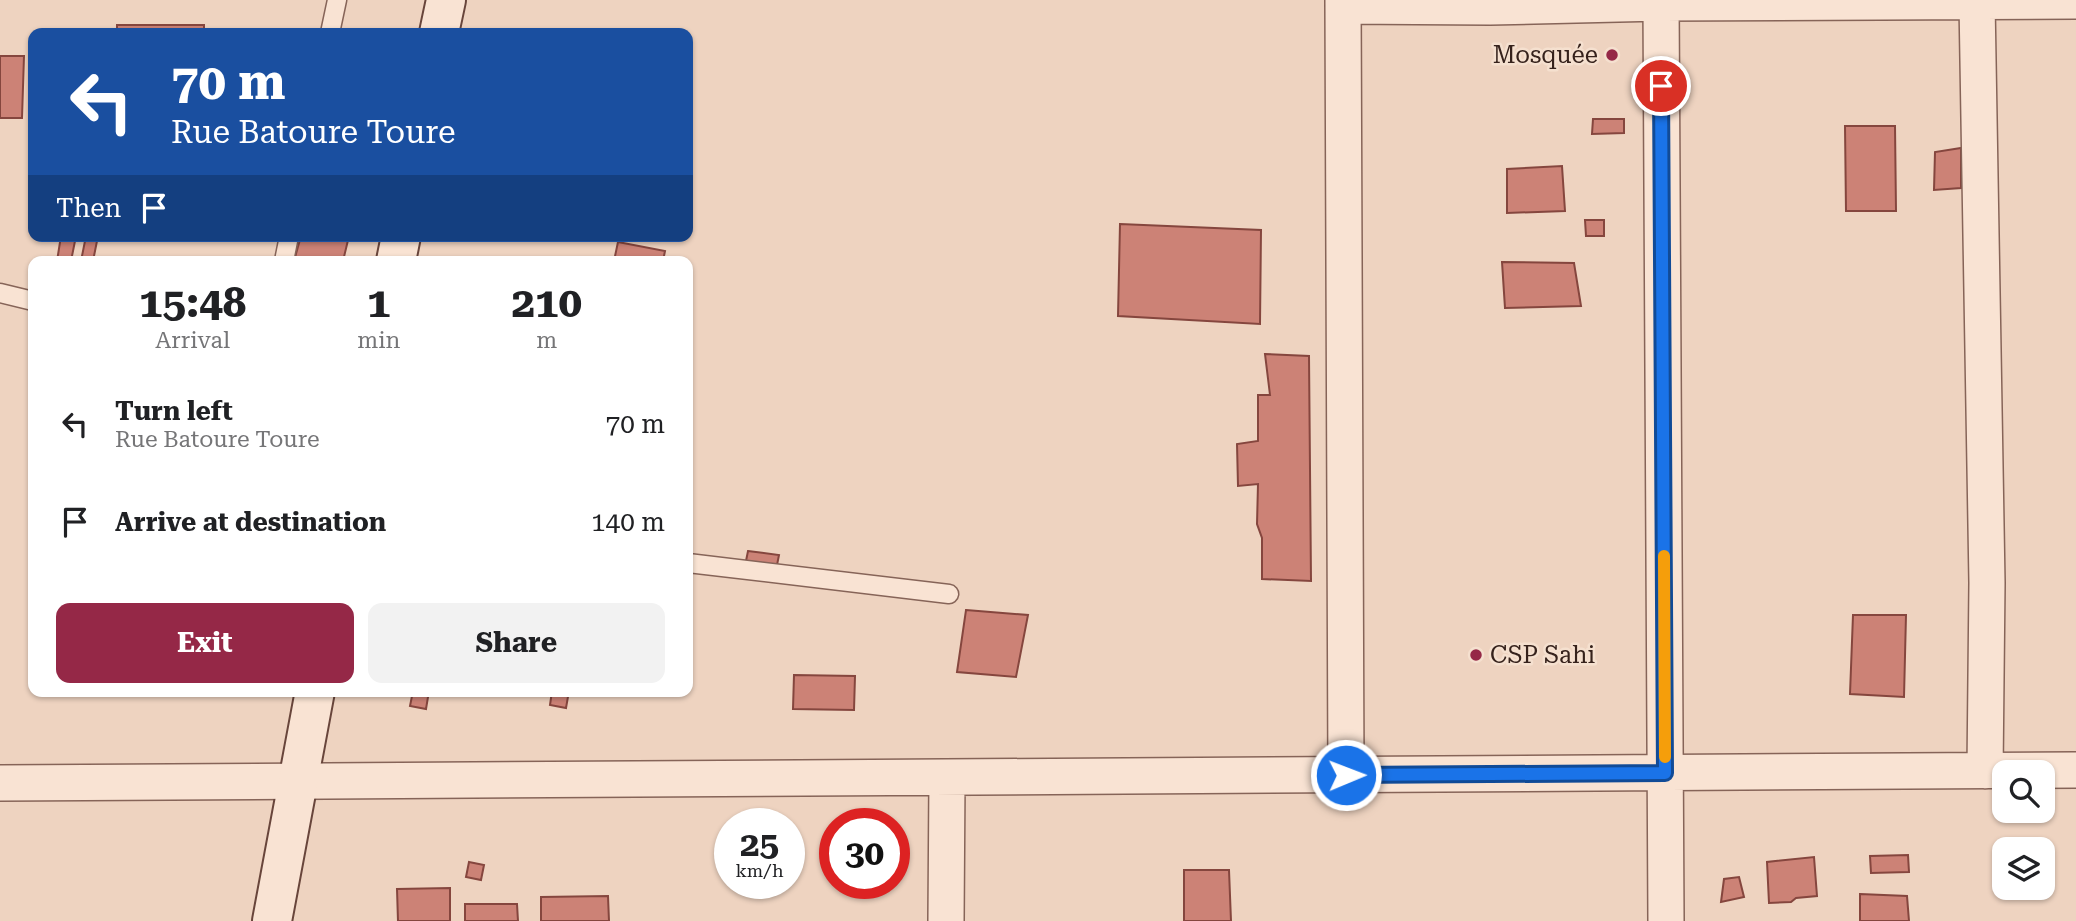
<!DOCTYPE html>
<html lang="en">
<head>
<meta charset="utf-8">
<style>
  body { margin:0; font-family:"Roboto Serif",serif; background:#f2f2f2; color:#202124; height:100vh; display:flex; flex-direction:column; font-size:26px; white-space:nowrap }
  * { box-sizing:border-box; margin:0 }
  p { font-size:23px; color:#757577 }
  .icon { flex:none; width:38px; height:38px; fill:none; stroke:currentColor; stroke-width:2; stroke-linecap:round; stroke-linejoin:round }
  .map { position:relative; flex:1; overflow:hidden }
  .side { position:absolute; left:28px; top:256px; width:665px; height:441px; display:flex; flex-direction:column; background:#fff; border-radius:14px; box-shadow:0 2px 5px #0004 }
  .side>* { flex:none }
  .top-card { position:absolute; left:28px; top:28px; width:665px; height:214px; border-radius:14px; box-shadow:0 2px 5px #0004; background:#1a4fa0; color:#fff; overflow:hidden }
  .buttons { position:absolute; left:1992px; top:760px; display:grid; gap:14px }
  .buttons a { display:grid; place-items:center; width:63px; height:63px; border-radius:14px; background:#fff; box-shadow:0 2px 5px #0004; font-size:35px }
  .speed { position:absolute; left:714px; top:808px; display:flex; gap:14px; font-size:35px; font-weight:700; text-align:center }
  .speed>* { display:grid; place-content:center; width:91px; height:91px; border-radius:50%; background:#fff; box-shadow:0 2px 5px #0004; line-height:1 }
  .speed small { font-size:18px; font-weight:400 }
  .speed .limit { border:10px solid #d22; background:#fff; color:#111 }
  .pin { position:absolute; display:grid; place-items:center; width:60px; height:60px; color:#fff; margin:-30px; border:4px solid #fff; border-radius:50%; box-shadow:0 2px 7px #0007 }
  .me { position:absolute; width:77px; margin:-38px; rotate:89deg; stroke-linejoin:round; filter:drop-shadow(0 0 5px #0008) }
  .turn { display:flex; align-items:center; gap:24px; height:147px; padding:0 28px; font-size:32px }
  .turn .icon { width:91px; height:91px; stroke-width:2.5 }
  .turn b { display:block; font-size:49px; line-height:60px }
  .then { display:flex; align-items:center; height:66px; padding:0 28px; background:#0003; gap:14px; font-size:26px }
  .eta { display:flex; justify-content:space-evenly; align-items:center; height:119px; text-align:center }
  .eta b { font-size:42px; font-weight:700; line-height:49px }
  .action { display:flex; gap:14px; margin-top:auto; padding:14px 28px }
  .action a { flex:1; height:80px; border-radius:14px; background:#952847; color:#fff; font-size:28px; font-weight:700; line-height:80px; text-align:center }
  .action a+a { background:#f2f2f2; color:#202124 }
  ul { padding:0; list-style:none }
  li { display:flex; align-items:center; gap:21px; height:98px; padding:0 28px }
  li div { flex:1 }
  li b { display:block; font-size:26px }
  li em { font-style:normal }
  .map>svg:first-child { display:block }
</style>
</head>
<body>
<div class="map">
<svg width="2076" height="921" viewBox="0 0 2076 921">
  <rect width="100%" height="100%" fill="#eed3c0"/>
  <path fill="#cc8276" stroke="#85463e" stroke-width="2" d="M117,25H204V33H117Z
    M0,56H24L22,118H0Z
    M1593,119H1624V133L1592,134Z
    M1845,126H1895L1896,211H1846Z
    M1961,148V188L1934,190L1935,152Z
    M1562,166L1565,211L1507,213V169Z
    M1585,220H1604V236H1586Z
    M1120,224L1261,230L1260,324L1118,316Z
    M61,236H76L71,261H57Z
    M86,236H98L93,261H81Z
    M301,236H349L343,261H294Z
    M618,242L665,251L663,261H614Z
    M1502,262L1574,263L1581,306L1505,308Z
    M1265,354L1309,356L1311,581L1262,579V538L1257,524L1258,484L1238,486L1237,444L1258,441V395H1270Z
    M748,551L779,555L777,565L746,561Z
    M966,610L1028,615L1016,677L957,672Z
    M1853,615H1906L1904,697L1850,694Z
    M794,675L855,676L854,710L793,709Z
    M413,691H429L426,709L410,706Z
    M552,691H569L566,708L550,705Z
    M1908,855L1909,872L1871,873L1870,856Z
    M1814,857L1817,896L1796,898L1791,902L1769,903L1767,862Z
    M469,862L484,865L481,880L466,877Z
    M1184,870H1229L1231,921H1184Z
    M1739,877L1744,897L1721,902L1724,879Z
    M450,888V921H398L397,889Z
    M1860,894L1907,896L1909,921H1860Z
    M608,896L609,921H541V897Z
    M465,904H517L518,921H465Z"/>
  <g fill="none" stroke-linecap="round" stroke-linejoin="round">
    <g stroke="#866458" stroke-width="21">
      <path id="lane" d="M330,33L337,0
        M284,261L289,236
        M0,293L33,301
        M688,563L949,594"/>
    </g>
    <g stroke="#866458" stroke-width="38">
      <path id="street" d="M1343,0L1346,775
        M1661,0L1666,921
        M1977,2L1987,583L1985,771
        M1343,6L1490,7L1661,3L2076,1
        M0,783L2076,770
        M946,921L947,778"/>
    </g>
    <g stroke="#68453b" stroke-width="42">
      <path id="secondary" d="M439,33L446,0
        M396,261L401,236
        M272,921L315,691"/>
    </g>
    <use href="#lane" stroke="#f9e3d3" stroke-width="18"/>
    <use href="#street" stroke="#f9e3d3" stroke-width="35"/>
    <use href="#secondary" stroke="#f9e3d3" stroke-width="38"/>
  </g>
  <g fill="none" stroke-linecap="round" stroke-linejoin="round">
    <g stroke="#114b97" stroke-width="18">
      <path id="route" d="M1346,775L1665,773L1661,86"/>
    </g>
    <use href="#route" stroke="#1a73e8" stroke-width="12"/>
    <path stroke="#f59e0b" stroke-width="12" d="M1664,556L1665,757"/>
  </g>
  <g fill="#952847" stroke="#f5e0cf" stroke-width="2.5">
    <circle cx="1612" cy="55" r="7"/>
    <circle cx="1476" cy="655" r="7"/>
  </g>
  <g text-anchor="middle" dominant-baseline="central" stroke-width="5" stroke-linejoin="round" paint-order="stroke">
    <g font-size="24" fill="#36221c" stroke="#f5e0cf" text-anchor="end">
      <text x="1598" y="55">Mosquée</text>
      <text x="1490" y="655" text-anchor="start">CSP Sahi</text>
    </g>
  </g>
</svg>
<div class="buttons">
<a><svg class="icon" aria-label="search" viewBox="0 0 24 24"><circle cx="10" cy="10" r="6"/><path d="M15 15l6 6"/></svg></a>
<a><svg class="icon" aria-label="layers" viewBox="0 0 24 24"><path d="M12 4l9 5-9 5-9-5zM3 14l9 5 9-5"/></svg></a>
</div>
<div class="speed"><div>25<small>km/h</small></div><div class="limit">30</div></div>
<div class="pin" style="left:1661px;top:86px;background:#d93025"><svg class="icon" aria-label="arrive" viewBox="0 0 24 24"><path d="M6 21V4h12l-3 4 3 4H6"/></svg></div>
<svg class="me" style="left:1346px;top:775px" viewBox="-20 -20 40 40"><circle r="17" fill="#1a73e8" stroke="#fff" stroke-width="3"/><path d="M0-11L8 9 0 5-8 9z" fill="#fff"/></svg>
<div class="top-card">
<div class="turn"><svg class="icon" aria-label="left" viewBox="0 0 24 24"><path d="M17 20v-9H6M10 6l-5 5 5 5"/></svg><div><b>70 m</b>Rue Batoure Toure</div></div>
<div class="then">Then<svg class="icon" aria-label="arrive" viewBox="0 0 24 24"><path d="M6 21V4h12l-3 4 3 4H6"/></svg></div>
</div>
<section class="side">
<div class="eta">
<div><b>15:48</b><p>Arrival</p></div>
<div><b>1</b><p>min</p></div>
<div><b>210</b><p>m</p></div>
</div>
<ul>
<li><svg class="icon" aria-label="left" viewBox="0 0 24 24"><path d="M17 20v-9H6M10 6l-5 5 5 5"/></svg><div><b>Turn left</b><p>Rue Batoure Toure</p></div><em>70 m</em></li>
<li><svg class="icon" aria-label="arrive" viewBox="0 0 24 24"><path d="M6 21V4h12l-3 4 3 4H6"/></svg><div><b>Arrive at destination</b></div><em>140 m</em></li>
</ul>
<div class="action"><a>Exit</a><a>Share</a></div>
</section>
</div>
</body>
</html>
